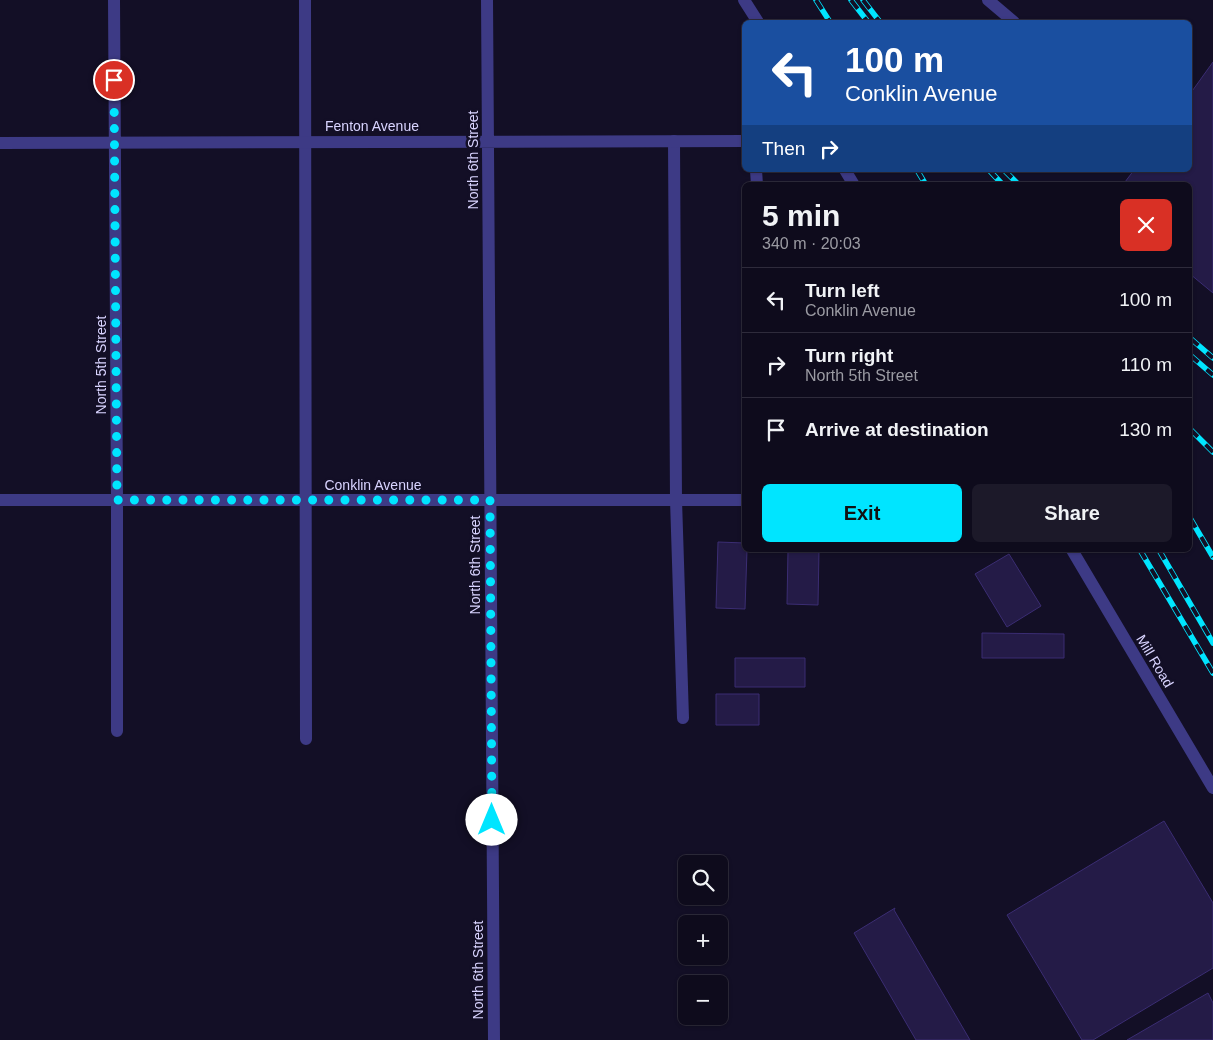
<!DOCTYPE html>
<html lang="en">
<head>
<meta charset="utf-8">
<style>
  body { margin:0; font-family:Arial,sans-serif; background:#1c1929; color:#f1f3f6; height:100vh; display:flex; flex-direction:column; font-size:19px; white-space:nowrap }
  * { box-sizing:border-box; margin:0 }
  p { font-size:16px; color:#9b9ba3 }
  .icon { flex:none; width:28px; height:28px; fill:none; stroke:currentColor; stroke-width:2; stroke-linecap:round; stroke-linejoin:round }
  .map { position:relative; flex:1; overflow:hidden }
  .side { position:absolute; left:742px; top:182px; width:450px; height:370px; display:flex; flex-direction:column; background:#0e0b1c; border-radius:8px; box-shadow:0 1px 4px #0004,0 0 0 1px #2e2b3b }
  .side>* { flex:none }
  .guide { position:absolute; left:742px; top:20px; width:450px; height:152px; border-radius:8px; box-shadow:0 1px 4px #0004,0 0 0 1px #2e2b3b; background:#1a4fa0; color:#fff; overflow:hidden }
  .fabs { position:absolute; left:678px; top:855px; display:grid; gap:10px }
  .fabs a { display:grid; place-items:center; width:50px; height:50px; border-radius:8px; background:#0e0b1c; box-shadow:0 1px 4px #0004,0 0 0 1px #2e2b3b; font-size:25px }
  .pin { position:absolute; display:grid; place-items:center; width:42px; height:42px; color:#fff; margin:-21px; border:2px solid #fff; border-radius:50%; box-shadow:0 1px 5px #0007 }
  .me { position:absolute; width:55px; margin:-28px; rotate:0deg; stroke-linejoin:round; filter:drop-shadow(0 0 4px #0008) }
  .turn { display:flex; align-items:center; gap:18px; height:105px; padding:0 20px; font-size:22px }
  .turn .icon { width:65px; height:65px; stroke-width:2.5 }
  .turn b { display:block; font-size:35px; line-height:42px }
  .then { display:flex; align-items:center; height:48px; padding:0 20px; background:#0003; gap:10px; font-size:19px }
  .round { display:grid; place-items:center; flex:none; width:52px; height:52px; border-radius:8px; background:#1c1929 }
  .headline { display:flex; align-items:center; justify-content:space-between; height:85px; padding:0 20px }
  h1 { font-size:30px; font-weight:600; line-height:38px }
  .button { display:flex; gap:10px; margin-top:auto; padding:10px 20px }
  .button a { flex:1; height:58px; border-radius:8px; background:#00e5ff; color:#111; font-size:20px; font-weight:600; line-height:58px; text-align:center }
  .button a+a { background:#1c1929; color:#f1f3f6 }
  ul { padding:0; list-style:none }
  li { display:flex; align-items:center; gap:15px; height:65px; padding:0 20px; border-top:1px solid #2e2b3b }
  li div { flex:1 }
  li b { display:block; font-size:19px }
  li em { font-style:normal }
  .map>svg:first-child { display:block }
</style>
</head>
<body>
<div class="map">
<svg width="1213" height="1040" viewBox="0 0 1213 1040">
  <rect width="100%" height="100%" fill="#130f26"/>
  <path fill="#241b47" stroke="#3b2d73" d="M1213,62V293L1190,274V185H1129L1125,182L1134,170H1190V94Z
    M718,542L745,543V550H747L745,609L716,608Z
    M788,550H819L818,605L787,604Z
    M1009,554L1041,606L1007,627L975,574Z
    M982,633L1064,634V658H982Z
    M735,658H805V687H735Z
    M716,694H759V725H716Z
    M1164,821L1213,903V968L1093,1040H1082L1007,915Z
    M895,908L894,910L970,1040H916L854,933Z
    M1208,993L1213,1003V1040H1127Z"/>
  <g fill="none" stroke-linecap="round" stroke-linejoin="round">
    <path stroke="#3d3a85" stroke-width="12" d="M305,0L306,739
      M988,0L1014,22
      M674,141L676,500L683,718
      M756,170L757,185"/>
    <path stroke="#3d3a85" stroke-width="12" d="M114,0L117,500V731
      M487,0L494,1040
      M744,0L758,22
      M0,143L745,141
      M845,170L854,185
      M0,500H745
      M1072,550L1213,788"/>
    <g stroke="#00e5ff" stroke-width="5.5">
      <path id="rail" d="M816,0L830,22
        M851,0L868,22
        M863,0L880,22
        M917,170L926,185
        M989,170L1003,185
        M1004,170L1019,185
        M1190,338L1213,358
        M1190,355L1213,375
        M1190,429L1213,452
        M1190,518L1213,557
        M1140,550L1213,673
        M1159,550L1213,643"/>
    </g>
    <use href="#rail" stroke="#130f26" stroke-width="4" stroke-dasharray="11" stroke-linecap="butt"/>
  </g>
  <g fill="none" stroke-linecap="round" stroke-linejoin="round">
    <path stroke="#00e5ff" stroke-width="9" stroke-dasharray="0 16.2" d="M114,80L117,500H490L492,820"/>
  </g>
  <g text-anchor="middle" dominant-baseline="central" stroke-width="5" stroke-linejoin="round" paint-order="stroke">
    <g font-size="14" fill="#d9d4ff" stroke="#130f26">
      <text x="372" y="126">Fenton Avenue</text>
      <text transform="translate(473 160) rotate(-90)">North 6th Street</text>
      <text transform="translate(101 365) rotate(-90)">North 5th Street</text>
      <text x="373" y="485">Conklin Avenue</text>
      <text transform="translate(475 565) rotate(-90)">North 6th Street</text>
      <text transform="translate(1155 661) rotate(59)">Mill Road</text>
      <text transform="translate(478 970) rotate(-90)">North 6th Street</text>
    </g>
  </g>
</svg>
<div class="fabs">
<a><svg class="icon" aria-label="search" viewBox="0 0 24 24"><circle cx="10" cy="10" r="6"/><path d="M15 15l6 6"/></svg></a>
<a>+</a>
<a>−</a>
</div>
<div class="pin" style="left:114px;top:80px;background:#d93025"><svg class="icon" aria-label="arrive" viewBox="0 0 24 24"><path d="M6 21V4h12l-3 4 3 4H6"/></svg></div>
<svg class="me" style="left:492px;top:820px" viewBox="-20 -20 40 40"><circle r="19" fill="#fff"/><path d="M0-13L10 11 0 6-10 11z" fill="#00e5ff"/></svg>
<div class="guide">
<div class="turn"><svg class="icon" aria-label="left" viewBox="0 0 24 24"><path d="M17 20v-9H6M10 6l-5 5 5 5"/></svg><div><b>100 m</b>Conklin Avenue</div></div>
<div class="then">Then<svg class="icon" aria-label="right" viewBox="0 0 24 24"><path d="M7 20v-9h11M14 6l5 5-5 5"/></svg></div>
</div>
<section class="side">
<div class="headline"><div><h1>5 min</h1><p>340 m · 20:03</p></div><a class="round" style="background:#d93025;color:#fff"><svg class="icon" aria-label="close" viewBox="0 0 24 24"><path d="M6 6l12 12M18 6L6 18"/></svg></a></div>
<ul>
<li><svg class="icon" aria-label="left" viewBox="0 0 24 24"><path d="M17 20v-9H6M10 6l-5 5 5 5"/></svg><div><b>Turn left</b><p>Conklin Avenue</p></div><em>100 m</em></li>
<li><svg class="icon" aria-label="right" viewBox="0 0 24 24"><path d="M7 20v-9h11M14 6l5 5-5 5"/></svg><div><b>Turn right</b><p>North 5th Street</p></div><em>110 m</em></li>
<li><svg class="icon" aria-label="arrive" viewBox="0 0 24 24"><path d="M6 21V4h12l-3 4 3 4H6"/></svg><div><b>Arrive at destination</b></div><em>130 m</em></li>
</ul>
<div class="button"><a>Exit</a><a>Share</a></div>
</section>
</div>
</body>
</html>
